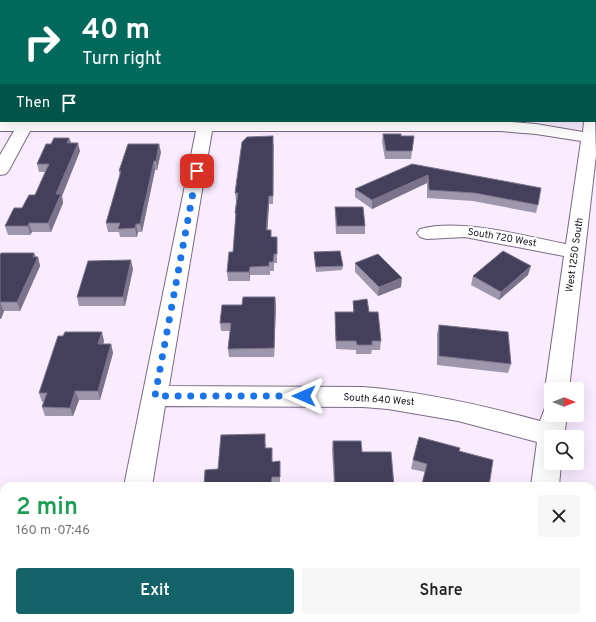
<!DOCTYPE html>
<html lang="en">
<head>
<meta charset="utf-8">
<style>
  body { margin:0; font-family:Overpass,sans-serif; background:#f6f6f6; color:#202124; height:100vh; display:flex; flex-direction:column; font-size:15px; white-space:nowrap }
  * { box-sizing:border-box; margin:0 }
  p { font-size:13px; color:#757577 }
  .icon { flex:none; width:22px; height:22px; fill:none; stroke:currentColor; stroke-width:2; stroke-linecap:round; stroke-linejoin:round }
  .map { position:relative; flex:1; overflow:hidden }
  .drawer { position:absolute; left:0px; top:482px; width:596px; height:140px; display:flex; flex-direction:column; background:#fff; border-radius:12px 12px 0 0; box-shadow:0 4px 16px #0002 }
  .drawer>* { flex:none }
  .hud { position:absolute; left:0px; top:0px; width:596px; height:122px; box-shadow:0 4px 16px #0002; background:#00695c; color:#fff; overflow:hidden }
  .needle { width:26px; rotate:90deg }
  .tools { position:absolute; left:544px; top:382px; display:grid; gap:8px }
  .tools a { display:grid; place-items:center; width:40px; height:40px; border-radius:4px; background:#fff; box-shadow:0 4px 16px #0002; font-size:20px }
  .pin { position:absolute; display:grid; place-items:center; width:34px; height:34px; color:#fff; margin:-17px; border-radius:8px; box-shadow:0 2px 6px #0006 }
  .me { position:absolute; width:44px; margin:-22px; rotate:270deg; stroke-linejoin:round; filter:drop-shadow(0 0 3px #0008) }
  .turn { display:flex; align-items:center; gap:14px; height:84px; padding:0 16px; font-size:18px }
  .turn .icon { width:52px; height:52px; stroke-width:2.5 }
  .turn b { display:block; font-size:28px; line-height:34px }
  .then { display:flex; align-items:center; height:38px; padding:0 16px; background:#0003; gap:8px; font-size:15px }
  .round { display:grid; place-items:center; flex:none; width:42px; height:42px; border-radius:4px; background:#f6f6f6 }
  .summary { display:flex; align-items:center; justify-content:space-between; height:68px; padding:0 16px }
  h1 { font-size:24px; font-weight:600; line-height:30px; color:#1e9e55 }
  .primary-button { display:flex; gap:8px; margin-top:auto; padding:8px 16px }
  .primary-button a { flex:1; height:46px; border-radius:4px; background:#146369; color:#fff; font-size:16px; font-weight:600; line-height:46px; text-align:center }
  .primary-button a+a { background:#f6f6f6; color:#202124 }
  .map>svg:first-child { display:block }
</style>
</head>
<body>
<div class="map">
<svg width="596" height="622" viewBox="0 0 596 622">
  <rect width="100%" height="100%" fill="#f8ecfe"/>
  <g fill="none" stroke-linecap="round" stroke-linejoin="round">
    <g stroke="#7c6a84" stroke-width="2">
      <path id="minor" d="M186,0H198V1H186Z
        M534,0H546L547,1H535Z
        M595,117L596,155L569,389H551V397L548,396L545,389L564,256L465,237L427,239L420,237L417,233L420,229C462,218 523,236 566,244L581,141L536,134L500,131H212L169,386L363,387C424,392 482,405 540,421L545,408L551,406V415H567L564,437H551V463H561L559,486H531L537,442L458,421L388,409L363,407L165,406L152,486H124L196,131H30L9,170L6,174L0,175V155L14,131H0V121H500L536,124L583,132L584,121H595Z
        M0,603H4V618H85L83,622H0Z
        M527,618H559L560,622H528Z"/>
    </g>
    <use href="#minor" fill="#fff" fill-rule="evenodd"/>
  </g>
  <path fill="#9e96ac" d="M128,0H152V1H128Z
    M569,0H596V36L595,35V1H570Z
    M383,134L401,136H414L411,159H385L382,142Z
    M69,138L71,143L80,151L62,196L63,203L51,232H32L30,235H8L5,226L35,195L45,172H39L37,164L51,144Z
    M274,144L273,204H269L267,230H271V237H277V263H274V271H270V275H250V281H228L227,272L233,252L236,221L235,213L236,201L235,193Z
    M161,152L157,170H155L142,232H138L137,237H120L119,232H108L106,223L120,176L119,171Z
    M412,164L538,205L536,213L473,201L427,198V183L372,209L355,197V189Z
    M335,207L365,226V234H336L335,215Z
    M314,252L343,266L342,270L316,272L314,257Z
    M34,253L36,257H38L40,266L20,311H4L1,319H0V255Z
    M355,263L401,287L378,296L355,272Z
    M133,269L125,306H79L77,297Z
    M528,275L499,300L471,285L473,276Z
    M353,301L369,312L381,341L380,350H372L371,354H356V350L336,349L335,321V312H353Z
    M276,306L274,357H229L228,349L230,331H221L220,323Z
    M439,325L511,364L508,373L437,365V334Z
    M104,341L103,344H111L113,353L100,400H79L73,416H45L42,407L44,402H42L39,393Z
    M333,441L362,452L394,486H334L332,449Z
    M266,443V448L273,462L280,461V486H204L218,469Z
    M459,451L489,486H422L425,472L411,469L413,460Z
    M0,508H4V546H0Z
    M415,618H467L465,622H415Z"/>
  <path fill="#7a738b" d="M90,0H95V1H89Z
    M1,83V95L0,97V85Z
    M69,138L72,146L67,143Z
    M78,143L80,151L62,196L63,203L51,232L48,223L56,194Z
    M159,144L161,152L157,170L156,161Z
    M154,161L155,170L142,232L140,224Z
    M428,175L427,183L372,209V200Z
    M269,196V204L267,239L266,230Z
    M29,223L32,232L30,235L28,226Z
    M136,224L138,232L137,237L135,228Z
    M34,253L37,259L38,257L40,266L20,311L17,302Z
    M131,260L133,269L125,306L123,297Z
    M531,266L528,275L499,300L501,292Z
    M250,267V281L249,272Z
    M402,278L401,287L378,296L379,287Z
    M275,297L276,306L274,357V348Z
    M0,302L4,311L1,319L0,317Z
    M102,332L104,341L101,353L98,344Z
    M111,344L113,353L100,400L98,391Z
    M75,391L79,400L73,416L70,408Z"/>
  <path fill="#443f5a" stroke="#7a738b" d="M28,0H90L89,1H28Z
    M224,0H255L254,1H224Z
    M333,0H401V1H333Z
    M483,0H517V1H484Z
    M576,0H596V26L595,25V1H577Z
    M1,36V83L0,85V37Z
    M383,134H401V136H414L412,151H386Z
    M273,136V196H269L266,230H271V237H277V254H274L273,262H269V266L250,267L249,272H227L229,252H233L236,213H235L238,193H235L242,142L247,137Z
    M54,138H69L67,143H78L56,194H61L48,223H29L28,226H5L14,208H22L29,195H35L49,164H37L46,144H51Z
    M128,144H159L156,161H154L140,224H136L135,228L118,229L120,223H106L121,171H119Z
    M412,164L541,188L538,205L475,193L429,190L428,175L372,200L355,189Z
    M335,207H363L365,226H337Z
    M340,251L343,266L316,267L314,252Z
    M503,251L531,266L501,292L473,276Z
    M1,253H34L33,257H38L17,302H0V303V255Z
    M378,254L402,278L379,287L355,263Z
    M131,260L123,297H77L88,261Z
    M243,297H275L274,348L228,349L231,323H220L222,305H242Z
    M367,299L369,312H378L381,341H372V345H357L356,341H336L335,312H354L353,301Z
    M439,325L508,332L511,364L439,356Z
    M65,332H102L98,344H111L98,391H75L70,408L42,407L47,393H39L58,336H63Z
    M265,434V448H272V462L280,461V477H272L271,483H263V486H204L205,470L218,469L221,435Z
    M419,437L460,448L459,451L493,460L489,486H430L422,484L427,464L413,460Z
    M333,441H361L362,452H391L394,486H335Z
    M0,508H4V538H0Z
    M223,618H269V622H222Z
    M418,618H458L459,622H418Z"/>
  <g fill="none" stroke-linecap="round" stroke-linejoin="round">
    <path stroke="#1a73e8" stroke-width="7" stroke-dasharray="0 12.6" d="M197,171L155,396H304"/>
  </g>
  <g text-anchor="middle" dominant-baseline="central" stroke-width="4" stroke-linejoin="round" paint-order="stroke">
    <g font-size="10" fill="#18111b" stroke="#fff">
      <text transform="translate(502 238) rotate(10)">South 720 West</text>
      <text transform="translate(575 255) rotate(-82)">West 1250 South</text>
      <text transform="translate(379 400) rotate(4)">South 640 West</text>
    </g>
  </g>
</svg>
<div class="tools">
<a><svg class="needle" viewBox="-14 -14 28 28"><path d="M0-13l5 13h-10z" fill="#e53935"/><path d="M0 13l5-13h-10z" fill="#757577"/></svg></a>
<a><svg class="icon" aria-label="search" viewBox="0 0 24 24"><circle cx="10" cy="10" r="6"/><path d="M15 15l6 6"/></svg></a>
</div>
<div class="pin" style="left:197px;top:171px;background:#d93025"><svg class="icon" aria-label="arrive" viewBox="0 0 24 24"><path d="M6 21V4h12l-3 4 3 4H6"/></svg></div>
<svg class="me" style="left:304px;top:396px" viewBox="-20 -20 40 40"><path d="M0-17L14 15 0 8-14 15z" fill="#1a73e8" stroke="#fff" stroke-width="4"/></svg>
<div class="hud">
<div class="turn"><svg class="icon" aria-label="right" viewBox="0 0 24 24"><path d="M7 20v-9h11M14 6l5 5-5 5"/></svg><div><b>40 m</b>Turn right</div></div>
<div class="then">Then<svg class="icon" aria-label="arrive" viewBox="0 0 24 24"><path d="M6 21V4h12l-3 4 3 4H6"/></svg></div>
</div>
<section class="drawer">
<div class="summary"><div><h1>2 min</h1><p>160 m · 07:46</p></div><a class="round"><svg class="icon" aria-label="close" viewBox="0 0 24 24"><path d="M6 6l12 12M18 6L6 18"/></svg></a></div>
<div class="primary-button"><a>Exit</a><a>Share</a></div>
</section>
</div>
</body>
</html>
